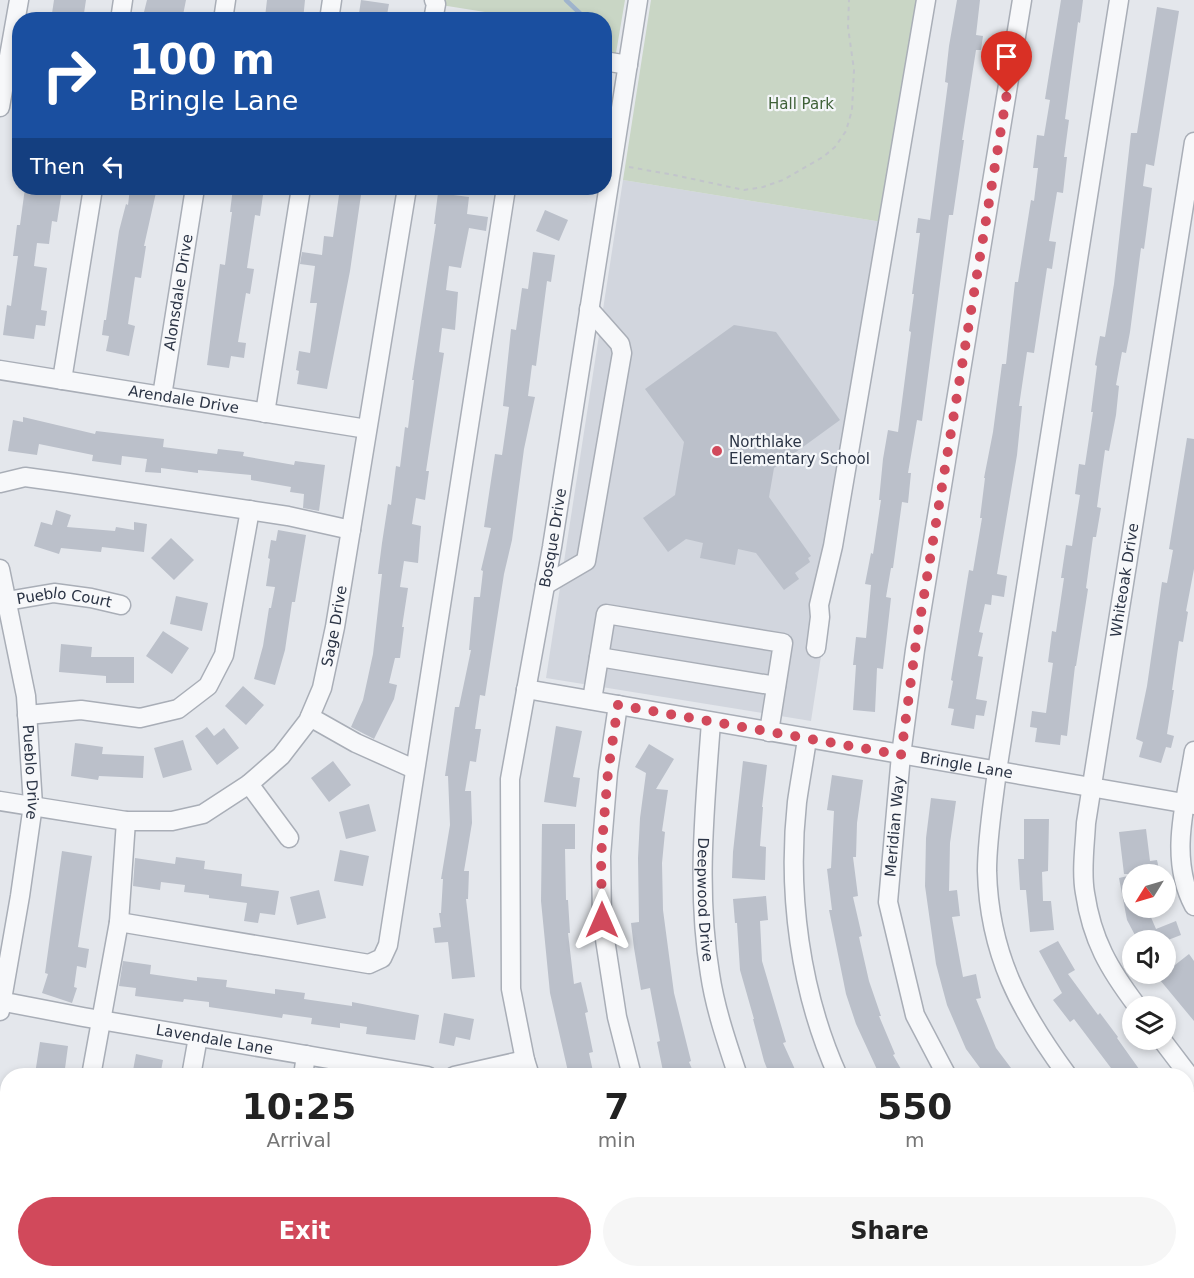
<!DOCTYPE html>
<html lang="en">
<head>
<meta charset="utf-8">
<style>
  body { margin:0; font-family:"DejaVu Sans",sans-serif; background:#f6f6f6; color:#222; height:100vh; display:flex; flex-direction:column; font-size:22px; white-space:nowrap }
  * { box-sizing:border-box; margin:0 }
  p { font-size:20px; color:#767676 }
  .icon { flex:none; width:33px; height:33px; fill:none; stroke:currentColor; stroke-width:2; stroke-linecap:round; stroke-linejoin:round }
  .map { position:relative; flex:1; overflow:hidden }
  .details { position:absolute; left:0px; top:1068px; width:1194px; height:210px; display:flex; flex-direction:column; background:#fff; border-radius:24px 24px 0 0; box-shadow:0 3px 9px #0003 }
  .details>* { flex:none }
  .guide { position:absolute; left:12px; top:12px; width:600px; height:183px; border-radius:24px; box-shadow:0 3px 9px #0003; background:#1a4fa0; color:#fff; overflow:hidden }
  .needle { width:39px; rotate:233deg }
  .tools { position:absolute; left:1122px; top:864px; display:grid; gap:12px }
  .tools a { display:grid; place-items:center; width:54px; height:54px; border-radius:50%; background:#fff; box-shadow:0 3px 9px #0003; font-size:30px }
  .pin { position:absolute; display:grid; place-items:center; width:51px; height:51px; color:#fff; margin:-62px -26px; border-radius:50% 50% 50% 0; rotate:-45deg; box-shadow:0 0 6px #0007 }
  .pin .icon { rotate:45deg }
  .me { position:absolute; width:66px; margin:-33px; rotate:0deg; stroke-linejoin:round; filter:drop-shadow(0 0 4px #0008) }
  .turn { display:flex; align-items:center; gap:21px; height:126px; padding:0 18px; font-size:27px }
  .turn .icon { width:78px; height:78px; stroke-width:2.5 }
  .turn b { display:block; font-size:42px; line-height:51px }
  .then { display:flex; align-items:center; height:57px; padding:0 18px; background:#0003; gap:12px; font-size:22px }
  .eta { display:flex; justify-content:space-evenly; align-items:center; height:102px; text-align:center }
  .eta b { font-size:36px; font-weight:700; line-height:42px }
  .cta { display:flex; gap:12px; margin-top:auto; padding:12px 18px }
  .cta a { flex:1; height:69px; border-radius:36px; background:#d1495b; color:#fff; font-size:24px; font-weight:700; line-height:69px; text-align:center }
  .cta a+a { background:#f6f6f6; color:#222 }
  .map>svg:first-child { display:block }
</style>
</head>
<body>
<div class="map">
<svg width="1194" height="1278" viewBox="0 0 1194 1278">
  <rect width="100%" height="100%" fill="#e4e7ec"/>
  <path fill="#d2d6de" d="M623,180L888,223L811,721L546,678Z"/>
  <path fill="#c9d6c5" d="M441,0H625L616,53L615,55L605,57L604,20L529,19L441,5Z
    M651,0H923L888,223L623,180Z"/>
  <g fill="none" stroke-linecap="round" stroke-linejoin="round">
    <path stroke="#9fb4cc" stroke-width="4.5" d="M566,0L587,20"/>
  </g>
  <path fill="#bbc0ca" d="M54,0H86L83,20H51Z
    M147,0H186L182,20H142Z
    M267,0H305L303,20L265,17Z
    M361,0L389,4L386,20H358Z
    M957,0H980L976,35L983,36L981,50H976L962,140H964L953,215H949L922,421L917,420L908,473H911L908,503L902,502L893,568H891L886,597L891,598L883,669L877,668L875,712L853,710L856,665H853L856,637L866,638L871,585L865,584L871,553L873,554L881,500H879L883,459L888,430L898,432L911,332L909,331L914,294H912L920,233H916L918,218L930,220L948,83L945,82L949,46Z
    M1061,0H1083L1080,23L1078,22L1065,119L1069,120L1064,157H1067L1063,193L1057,192L1049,241L1056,242L1052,269L1047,268L1034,353L1027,352L1019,406H1022L1017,455L997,574L1007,576L1004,597L992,595L991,605L985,604L979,632L983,633L978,656L983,657L976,699L987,701L984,716L976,715L974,729L951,725L954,709L948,708L953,681L951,680L969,570L973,571L982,518H980L985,478H984L993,432L1002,364H1006L1015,282H1018L1031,200L1034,201L1038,168H1033L1037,135L1044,136L1050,100L1045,99Z
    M1157,7L1179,11L1154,166L1146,164L1143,186L1152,188L1150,204L1144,249L1141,248L1130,332L1126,353L1122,352L1116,385L1119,386L1116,415L1109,451L1105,450L1097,507L1101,508L1096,537H1093L1086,588L1088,589L1076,666H1075L1067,736L1061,735L1060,745L1035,742L1037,728L1030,727L1032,711L1046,713L1053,663L1048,662L1052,631L1056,632L1064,578H1061L1066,545L1072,546L1080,495L1075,494L1079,464L1085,465L1093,412H1091L1097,366L1095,365L1100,336L1105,337L1114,284L1131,133H1137Z
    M25,188L62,190L57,222L52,221L49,244L37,243L34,266L47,268L41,310L47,311L45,326L36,325L34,339L3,335L7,305L11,306L18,256H13L17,225H20Z
    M130,188H157L144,246H146L141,278L135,277L128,324L135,326L129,356L106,351L109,336L102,335L104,320H106L119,231L126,204L128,205Z
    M233,188H264L260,216L255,215L247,268L254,269L250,294L246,293L238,342L246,343L244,358L231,356L229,368L207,365L220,264L225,265L232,212H230Z
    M340,188H362L350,271L327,389L297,384L299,371L296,370L299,351L310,353L317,303H310L315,266L300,264L302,252L322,255L324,236L333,237Z
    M438,193L469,197L467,214L488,217L486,231L469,228L461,268L449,266L446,290L458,292L455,330L442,328L439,352L444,353L426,471H429L425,500L416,498L412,524L421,526L418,563L404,561L400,587L408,588L402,627H404L400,658H395L389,683L397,685L394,699L374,739L351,727L363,700L373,654L382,574H378L382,543L388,504L391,505L396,466L400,467L405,427L408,428L414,380H412L436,224H434Z
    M545,210L568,220L559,241L536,231Z
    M533,252L555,255L551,282L547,281L536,366L532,365L528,396L535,397L524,449L512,540L504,574L485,696L480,695L475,729H481L476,762L470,761L465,791H471L472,823L464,871H469L468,899H466L475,977L452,979L448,942L435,943L433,928L441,927L439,913H441L443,879H441L450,825L448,776H445L455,707H459L471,650H469L474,597H480L483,571L481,570L491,528L484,527L495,454L502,455L509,407L503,406L511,329L516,330L522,288L528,289Z
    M734,325L776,332L840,420L774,468L769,497L811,556L808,558L810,562L795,573L799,579L784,590L756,553L738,549L735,565L700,558L703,543L686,539L668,552L643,518L675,495L684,442L645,389Z
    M23,417L95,434L96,431L164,439L163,447L217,454L218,449L244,452L243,456L294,465L295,461L325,465L319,511L303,508L304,494L290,492L291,487L251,480V475L198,470V473L161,468V473L145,472L147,459L122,456L121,465L92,461L93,455L39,444L37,455L8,451L13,420L23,422Z
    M1187,438L1194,439V569L1186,611L1188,612L1183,642L1179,641L1172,690H1174L1167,734L1174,736L1171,748L1166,747L1161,763L1139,757L1143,742L1136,739L1147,686L1162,582L1167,583L1173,550L1169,549Z
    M56,510L71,515L67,527L115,531L116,527L134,530V522L147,524L144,552L102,547L101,552L61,548L59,554L34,546L41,522L52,525Z
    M278,530L306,535L295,602H292L285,650L275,685L254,679L263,646L269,608H271L275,587L266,586L270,559L268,558L271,540L276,541Z
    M171,538L194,560L174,580L151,558Z
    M176,596L208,603L202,631L170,624Z
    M163,631L189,648L172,674L146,656Z
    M61,644L92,647L91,657H134V683H106V676L59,672Z
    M243,686L264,705L246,725L225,706Z
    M556,726L582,731L573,777L580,778L576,807L544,802Z
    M207,727L214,736L224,728L239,748L217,765L195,736Z
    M183,740L192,770L163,778L154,748Z
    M75,743L103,747L102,754L144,756L143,778L99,776L98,780L71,776Z
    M649,744L674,759L656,789L668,790L662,831L665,832L662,863L663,910L674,993L691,1061L689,1062L695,1076H664L657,1042L660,1041L650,988L641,990L634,948L631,923L639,922L638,858L640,818L646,773L635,767Z
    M333,761L351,785L329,802L311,778Z
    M743,761L767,765L762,807H763L760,846L766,847L765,880L732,878L733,852Z
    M832,775L863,780L857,823L856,857H853L858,896L853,897L862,936L859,937L869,981L881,1016H879L895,1054L893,1055L905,1076H880L856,1024L846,994L829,910H832L827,869L831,868L834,811L827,810Z
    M931,798L956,801L950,843L949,891L957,890L960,916L952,917L963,977L976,974L981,998L976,999L996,1048L1017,1076H986L966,1049L947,1005L936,964L925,886L926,838Z
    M369,804L376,831L346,839L339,812Z
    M1024,819H1049L1048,871L1042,872L1043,901H1051L1054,930L1030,932L1026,890H1020L1018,859H1024Z
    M542,824H575V849H565L566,900H568L570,933H568L574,984L581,982L588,1012L585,1013L593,1052L589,1053L594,1076H569L550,993L541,901Z
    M1146,829L1150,861L1157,860L1160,874H1124L1119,832Z
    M340,850L369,856L363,886L334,881Z
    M62,851L92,856L78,947L89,949L86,968L77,966L74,987L77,988L72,1003L42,993L48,974L45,973Z
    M176,857L205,861L204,869L242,874L241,886L279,891L275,915L260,913L258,923L244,921L247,903L209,898V895L184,892L185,885L161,882L160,890L133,886L135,858L175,864Z
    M1132,875V908H1147L1156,929L1176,921L1181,935L1168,940H1129L1136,937L1127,920L1119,878Z
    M319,890L326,918L297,925L290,897Z
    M766,896L768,920L760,921L762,961L786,1042L783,1043L798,1076H770L764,1061L753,1019H754L740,970L737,923H735L733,899Z
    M1058,941L1075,970L1068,974L1098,1015L1100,1013L1118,1037L1117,1038L1144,1076H1117L1074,1019L1070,1022L1053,1000L1062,993L1039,951Z
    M1166,952L1175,965L1189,954L1194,961V1021L1155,974H1166Z
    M123,961L151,965L150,974L197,981V977L227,980L226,987L275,994V989L305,993L304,999L352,1006V1002L419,1015L415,1040L366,1034L367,1027L340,1023V1028L311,1024L312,1018L283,1014L282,1018L209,1007V1002L184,999L183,1002L135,996L136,988L119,986Z
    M444,1013L474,1019L470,1040L456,1037L454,1046L439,1043Z
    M40,1042L68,1046L64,1076L35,1074Z
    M136,1054L163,1060L160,1076H132Z"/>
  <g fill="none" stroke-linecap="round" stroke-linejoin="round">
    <g stroke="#a9aeb7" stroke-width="21">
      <g id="minor">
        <path d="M120,20L123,0"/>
        <path d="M223,20L226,0"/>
        <path d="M329,20L332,0"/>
        <path d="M433,20L436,4L434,0"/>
        <path d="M604,61L628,65"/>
        <path d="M0,107L19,0"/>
        <path id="s1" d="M0,370L367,429"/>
        <path d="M62,380L93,188"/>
        <path id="s2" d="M162,396L195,188"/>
        <path d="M265,413L301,188"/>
        <path d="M0,483L25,477L69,483L288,516L351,530"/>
        <path id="s3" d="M0,569L26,696L33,805L20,896L0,1011"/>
        <path d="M545,585L586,561L622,353L620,344L589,309"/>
        <path id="s4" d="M7,601L54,593L91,598L121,605"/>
        <path d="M816,648L820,617L819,605L833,546L926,0"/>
        <path d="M599,657L776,686"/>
        <path id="s5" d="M526,689L1194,805"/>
        <path d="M592,700L606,614L783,643L769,732"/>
        <path d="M618,705L608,772L601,856L602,920L617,1017L632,1076"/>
        <path d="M27,715L81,710L140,718L178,709L208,686L224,655L250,510"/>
        <path d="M310,717L356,743L414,769"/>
        <path id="s6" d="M711,722C705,805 696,891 710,974C715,1008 727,1043 738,1076"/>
        <path d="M807,739C804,760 800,781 797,802C787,893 800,992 838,1076"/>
        <path d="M1194,751C1186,802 1168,858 1194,906"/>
        <path d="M249,784L289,838"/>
        <path id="s7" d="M0,801L126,821H172L203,814L249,784L281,756L308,721L322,688L335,627L407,188"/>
        <path d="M119,922L369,964L382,958L388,945L506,188"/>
        <path id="s8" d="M0,1001L83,1017L428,1076"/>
        <path id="s9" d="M1137,1006C1109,969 1092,940 1085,893C1081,871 1085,845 1086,823L1194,142"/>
        <path d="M1162,1040L1194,1082"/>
        <path d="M91,1076L119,922L126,821"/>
        <path d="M191,1076L198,1037"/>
        <path d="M303,1076L306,1055"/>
        <path d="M454,1076L525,1060"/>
        <path id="s10" d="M530,1076L525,1060L511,989L510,779L552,547L638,0"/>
        <path id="s11" d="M947,1076L915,1015L888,902L901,755L915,650L1022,0"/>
        <path d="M1068,1076C1020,1011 989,954 987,871C987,838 993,804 997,771L1119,0"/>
        <path d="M1186,1234L1194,1244"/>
        <path d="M505,1270L509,1278"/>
        <path d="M616,1270L620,1278"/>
        <path d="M731,1270L736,1278"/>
        <path d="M852,1270L858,1278"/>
        <path d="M971,1270L976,1278"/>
        <path d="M1087,1270L1093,1278"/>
        <path d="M56,1278L58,1270"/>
        <path d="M155,1278L156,1270"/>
        <path d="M267,1278L268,1270"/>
        <path d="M364,1278L365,1270"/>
        <path d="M468,1278L469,1270"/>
      </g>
    </g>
    <path stroke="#c2c5cb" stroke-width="2" stroke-dasharray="4.5 4.5" stroke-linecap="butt" d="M629,167L674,175L744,190L763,187L783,180L823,157L835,147L846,131L852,110L854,70L848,27L849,0"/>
    <use href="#minor" stroke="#f7f8fa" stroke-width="18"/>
  </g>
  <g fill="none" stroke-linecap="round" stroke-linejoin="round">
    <path stroke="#d1495b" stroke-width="10" stroke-dasharray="0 18" d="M602,920L601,856L608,772L618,705L901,755L915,650L1007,93"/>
  </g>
  <circle fill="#d1495b" stroke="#f4f6f9" stroke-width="2" cx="717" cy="451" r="6"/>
  <g text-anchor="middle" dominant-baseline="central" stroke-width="4.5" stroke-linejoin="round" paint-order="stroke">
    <g font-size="15" fill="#3f6138" stroke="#f4f6f9">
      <text x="801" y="104">Hall Park</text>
    </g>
    <g font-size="15" fill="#2b3445" stroke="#f4f6f9">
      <text stroke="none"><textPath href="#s2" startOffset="105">Alonsdale Drive</textPath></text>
      <text stroke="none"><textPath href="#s1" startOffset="186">Arendale Drive</textPath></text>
      <text stroke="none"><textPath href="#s10" startOffset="544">Bosque Drive</textPath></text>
      <text stroke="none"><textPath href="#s9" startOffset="442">Whiteoak Drive</textPath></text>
      <text stroke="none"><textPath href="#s4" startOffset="58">Pueblo Court</textPath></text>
      <text stroke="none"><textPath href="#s7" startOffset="446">Sage Drive</textPath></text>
      <text stroke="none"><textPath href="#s5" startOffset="447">Bringle Lane</textPath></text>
      <text stroke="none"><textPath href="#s3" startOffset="206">Pueblo Drive</textPath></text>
      <text stroke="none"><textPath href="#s11" startOffset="261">Meridian Way</textPath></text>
      <text stroke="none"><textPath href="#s6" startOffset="178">Deepwood Drive</textPath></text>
      <text stroke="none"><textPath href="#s8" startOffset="218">Lavendale Lane</textPath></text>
    </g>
    <g font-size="15" fill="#2b3445" stroke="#f4f6f9" text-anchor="start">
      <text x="729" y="442">Northlake<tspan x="729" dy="17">Elementary School</tspan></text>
    </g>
  </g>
</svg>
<div class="tools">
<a><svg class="needle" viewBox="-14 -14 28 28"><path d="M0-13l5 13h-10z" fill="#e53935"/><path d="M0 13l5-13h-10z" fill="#767676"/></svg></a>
<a><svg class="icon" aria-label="sound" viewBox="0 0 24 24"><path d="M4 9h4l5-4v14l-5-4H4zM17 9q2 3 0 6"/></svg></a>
<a><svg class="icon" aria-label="layers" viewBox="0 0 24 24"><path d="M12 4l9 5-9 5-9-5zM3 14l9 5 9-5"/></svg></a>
</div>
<div class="pin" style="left:1007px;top:93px;background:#d93025"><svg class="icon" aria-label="arrive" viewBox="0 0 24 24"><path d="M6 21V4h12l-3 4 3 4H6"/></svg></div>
<svg class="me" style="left:602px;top:920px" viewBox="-20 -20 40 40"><path d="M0-17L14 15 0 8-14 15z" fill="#d1495b" stroke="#fff" stroke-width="4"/></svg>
<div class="guide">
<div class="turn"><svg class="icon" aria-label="right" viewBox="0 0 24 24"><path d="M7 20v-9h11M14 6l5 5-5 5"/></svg><div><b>100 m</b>Bringle Lane</div></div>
<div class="then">Then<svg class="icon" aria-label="left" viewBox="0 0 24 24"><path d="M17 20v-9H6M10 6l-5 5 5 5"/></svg></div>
</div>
<section class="details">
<div class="eta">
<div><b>10:25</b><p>Arrival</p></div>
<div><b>7</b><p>min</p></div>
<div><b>550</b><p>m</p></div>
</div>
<div class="cta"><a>Exit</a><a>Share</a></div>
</section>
</div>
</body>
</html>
